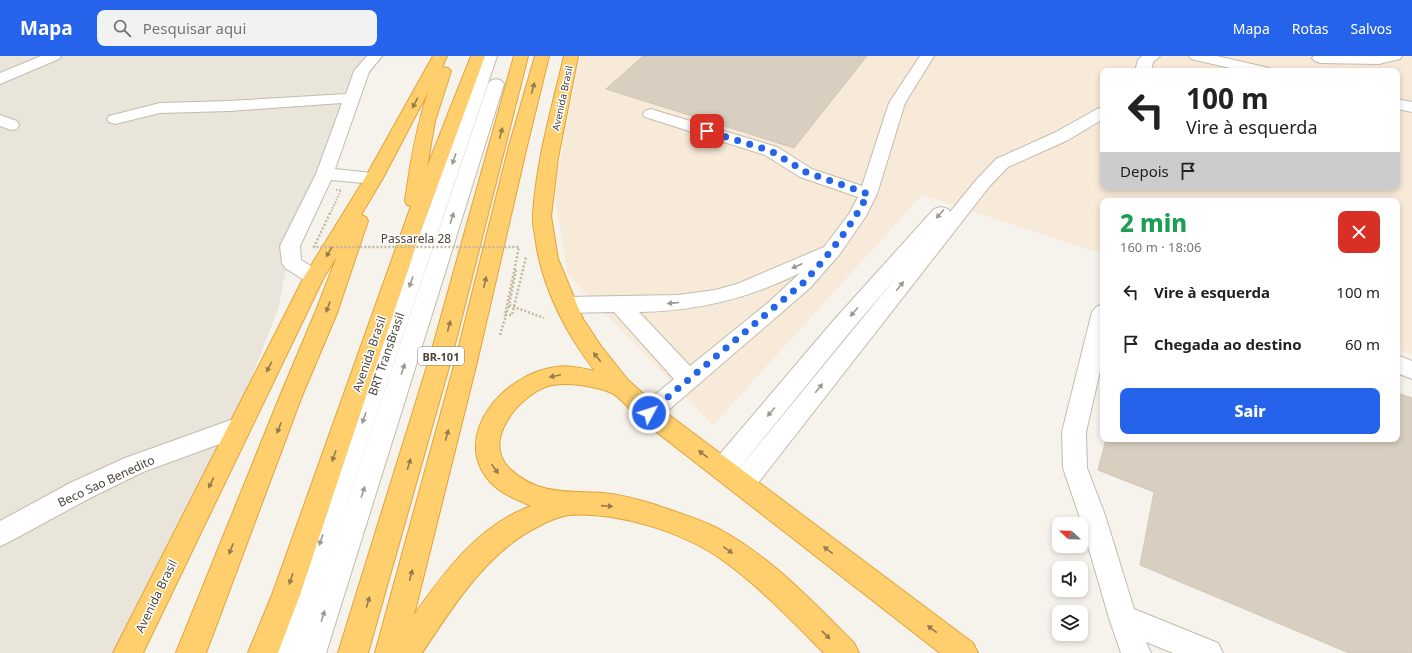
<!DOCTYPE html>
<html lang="pt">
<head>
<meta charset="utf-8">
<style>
  body { margin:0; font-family:"Noto Sans",sans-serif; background:#f2f2f2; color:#222; height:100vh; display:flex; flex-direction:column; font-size:15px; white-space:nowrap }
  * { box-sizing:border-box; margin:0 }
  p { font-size:13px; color:#767676 }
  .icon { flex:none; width:22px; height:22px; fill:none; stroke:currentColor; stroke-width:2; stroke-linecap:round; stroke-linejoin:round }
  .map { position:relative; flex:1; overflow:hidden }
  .details { position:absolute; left:1100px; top:142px; width:300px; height:244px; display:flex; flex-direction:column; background:#fff; border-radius:8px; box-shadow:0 2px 6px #0003 }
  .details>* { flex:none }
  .banner { position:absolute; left:1100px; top:12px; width:300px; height:122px; border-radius:8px; box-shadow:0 2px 6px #0003; background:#fff; color:#222; overflow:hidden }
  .needle { width:26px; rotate:292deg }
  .tools { position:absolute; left:1052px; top:461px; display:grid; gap:8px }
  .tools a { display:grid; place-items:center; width:36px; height:36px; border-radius:8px; background:#fff; box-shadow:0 2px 6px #0003; font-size:20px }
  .pin { position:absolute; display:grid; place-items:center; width:34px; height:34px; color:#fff; margin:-17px; border-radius:8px; box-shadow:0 2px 6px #0006 }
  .me { position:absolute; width:44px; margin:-22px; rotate:50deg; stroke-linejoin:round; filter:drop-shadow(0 0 3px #0008) }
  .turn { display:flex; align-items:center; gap:14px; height:84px; padding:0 20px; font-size:18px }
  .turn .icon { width:52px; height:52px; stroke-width:2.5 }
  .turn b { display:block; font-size:28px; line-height:34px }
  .then { display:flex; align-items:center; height:38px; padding:0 20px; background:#0003; gap:8px; font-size:15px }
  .round { display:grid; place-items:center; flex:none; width:42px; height:42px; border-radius:8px; background:#f2f2f2 }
  .head { display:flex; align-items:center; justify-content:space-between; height:68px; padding:0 20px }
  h1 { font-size:24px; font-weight:800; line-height:30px; color:#1e9e55 }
  .button { display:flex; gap:8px; margin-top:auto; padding:8px 20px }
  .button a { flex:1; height:46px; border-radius:8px; background:#2563eb; color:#fff; font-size:16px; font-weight:800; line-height:46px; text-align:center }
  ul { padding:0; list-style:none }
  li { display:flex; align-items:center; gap:12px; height:52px; padding:0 20px }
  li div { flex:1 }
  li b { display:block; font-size:15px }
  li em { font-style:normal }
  header { display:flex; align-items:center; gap:24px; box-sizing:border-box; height:56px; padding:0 20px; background:#2563eb; color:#fff }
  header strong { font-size:19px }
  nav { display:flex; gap:22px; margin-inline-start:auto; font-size:14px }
  .search { width:280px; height:36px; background:#f2f2f2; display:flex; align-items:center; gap:10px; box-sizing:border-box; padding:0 14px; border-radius:8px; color:#767676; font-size:15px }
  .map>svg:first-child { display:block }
</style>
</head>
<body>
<header>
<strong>Mapa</strong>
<div class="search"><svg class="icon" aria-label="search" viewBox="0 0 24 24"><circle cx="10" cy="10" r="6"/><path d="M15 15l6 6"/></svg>Pesquisar aqui</div>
<nav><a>Mapa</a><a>Rotas</a><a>Salvos</a></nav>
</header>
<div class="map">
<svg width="1412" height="597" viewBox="0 0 1412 597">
  <rect width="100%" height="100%" fill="#f6f3ec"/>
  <path fill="#eae5da" d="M0,0H381L363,27L297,160L278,253L221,401L120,597H0Z"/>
  <path fill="#f7ead8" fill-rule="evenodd" d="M580,0H1412V298L1397,293V145H1103V198L922,139L713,369L568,219L554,136ZM1103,15H1397V131H1103Z"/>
  <path fill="#d8cfc1" stroke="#d3c7b4" d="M643,0H867L794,92L606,33Z
    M1397,337L1412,342V597H1349L1140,509L1154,436L1098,414L1106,383H1397Z"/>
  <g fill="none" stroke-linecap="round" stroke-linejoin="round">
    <g stroke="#c2bbae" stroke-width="2">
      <path id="minor" d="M41,0H61L59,3L0,28V17Z
        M367,0H382L369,16L335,113L380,118L383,122L380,126L374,128L331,124L300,190L301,204L321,216L324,221L321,226L314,228L307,226L285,212L282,207L280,190L316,118L342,47L229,55L160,57L115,68L109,66L107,63L109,60L160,47L229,45L346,38L354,15Z
        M483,0H497L314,545L488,28L490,25L496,23L502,25L504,28L326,597H267Z
        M920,0H934L905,47L877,138L866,160L839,199L810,232L657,364L649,367L641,364L637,357L641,350L674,323L614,256L566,257L559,254L556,249L559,244L566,241L678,239L715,234L737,228L824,191L849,158L858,141L800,121L765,99L645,61L643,58L645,55L651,53L657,55L777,91L812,113L862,130L889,47ZM800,217L769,246L690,310L639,256C698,255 747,243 800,217Z
        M1142,0H1160L1153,6L1151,15H1135L1138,4Z
        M1189,0H1217L1269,12L1272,15H1243L1191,3Z
        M1314,0H1402L1400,3L1379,8L1320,7L1315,5L1312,2Z
        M1397,43L1412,46V56L1397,53Z
        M1103,51V63L1068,84L1008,111L989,131L751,436L742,439L733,436L729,428L733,420L898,219L849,277L732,421L723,424L714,421L711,413L714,405L833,265L934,153L941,151L948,153L950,156L977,123L996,103L1056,76L1097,53Z
        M0,59L17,65L19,69L17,73L11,74L0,70Z
        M1103,248V302L1086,376L1087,412L1105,459L1134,553L1218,587L1223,597H1173L1146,586L1151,597H1121L1109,562L1079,459L1063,412L1062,376L1092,256L1096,251Z
        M1397,299L1412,305V323L1397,317Z
        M239,361L247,364L251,371L247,378L143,416L90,442L9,486L0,490V465L72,426L125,402Z"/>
    </g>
    <g stroke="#e0a43c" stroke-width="2">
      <path id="highway" d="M433,0H447L442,11L448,12L451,15L435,65L427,111L471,0H485L420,178L300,539L278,597H248L272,539L411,150L407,149L405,145C410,108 416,72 428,36L383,122L361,159L366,161L368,165L337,257L302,340L206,597H176L280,340L315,257L337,200L324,221L143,597H113L304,221L365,122Z
        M514,0H528L451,304L368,597H338L429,304Z
        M535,0H549L527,90L477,306L414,559C445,515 479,469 531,450C517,444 502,438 491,427C448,380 505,317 556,311C569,309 582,312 595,315C565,276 541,229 535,180C534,173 532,166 533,159C536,105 552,52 564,0H578L558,102L551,160L558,203L583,263L601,290L628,324L657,350L973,587L978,597H940L641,364C633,357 620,341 612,337C596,330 565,325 548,330C520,339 480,385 510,413C538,439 567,435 602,437C619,438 636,443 653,448C673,455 703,464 721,474C772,502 813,546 854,587L859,597H824C791,564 759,530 721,503C683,476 615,455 569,459C553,461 524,477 512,487C474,516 448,558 422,597H375L455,306L509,90Z"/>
    </g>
    <path stroke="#c4b79f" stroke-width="2.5" stroke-dasharray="2 2" stroke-linecap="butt" d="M516,214L509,249L544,262
      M500,279L509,249"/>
    <use href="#minor" fill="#fff" fill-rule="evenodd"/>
    <use href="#highway" fill="#ffcf6e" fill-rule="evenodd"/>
    <path stroke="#c4b79f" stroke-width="2" stroke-dasharray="1.5 1.5" stroke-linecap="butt" d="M330,158L341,134H336"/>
    <path stroke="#c4b79f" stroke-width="2.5" stroke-dasharray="2 2" stroke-linecap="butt" d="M330,157L314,191H519L505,259H512L526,201"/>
  </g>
  <defs><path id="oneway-solid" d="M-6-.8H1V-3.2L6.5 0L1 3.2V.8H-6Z"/></defs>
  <g fill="#937c4e">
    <use href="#oneway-solid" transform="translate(533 32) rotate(-75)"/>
    <use href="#oneway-solid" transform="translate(415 47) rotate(118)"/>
    <use href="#oneway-solid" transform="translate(501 77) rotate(-75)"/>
    <use href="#oneway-solid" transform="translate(329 196) rotate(121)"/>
    <use href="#oneway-solid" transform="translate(485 226) rotate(-77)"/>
    <use href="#oneway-solid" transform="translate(328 251) rotate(110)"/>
    <use href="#oneway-solid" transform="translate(449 270) rotate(-75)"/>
    <use href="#oneway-solid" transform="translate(597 301) rotate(-129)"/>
    <use href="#oneway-solid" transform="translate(269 311) rotate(117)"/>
    <use href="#oneway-solid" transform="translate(555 320) rotate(168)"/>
    <use href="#oneway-solid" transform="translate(279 372) rotate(111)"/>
    <use href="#oneway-solid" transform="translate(447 379) rotate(-75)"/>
    <use href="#oneway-solid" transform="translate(703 398) rotate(-143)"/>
    <use href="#oneway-solid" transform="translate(334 400) rotate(109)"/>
    <use href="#oneway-solid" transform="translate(409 408) rotate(-74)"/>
    <use href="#oneway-solid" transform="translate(495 413) rotate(54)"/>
    <use href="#oneway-solid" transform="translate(211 427) rotate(116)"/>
    <use href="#oneway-solid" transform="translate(607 450) rotate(4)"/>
    <use href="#oneway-solid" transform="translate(231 493) rotate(111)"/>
    <use href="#oneway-solid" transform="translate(728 494) rotate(35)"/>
    <use href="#oneway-solid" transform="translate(828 494) rotate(-143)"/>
    <use href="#oneway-solid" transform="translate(411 519) rotate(-75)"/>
    <use href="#oneway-solid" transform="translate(291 523) rotate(109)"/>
    <use href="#oneway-solid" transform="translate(368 546) rotate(-74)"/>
    <use href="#oneway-solid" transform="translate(932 573) rotate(-143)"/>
    <use href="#oneway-solid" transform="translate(826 579) rotate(44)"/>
  </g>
  <g fill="#9c9892">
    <use href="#oneway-solid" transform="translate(454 103) rotate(109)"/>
    <use href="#oneway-solid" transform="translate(940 158) rotate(132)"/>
    <use href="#oneway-solid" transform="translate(452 162) rotate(-72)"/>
    <use href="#oneway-solid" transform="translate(797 210) rotate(155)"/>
    <use href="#oneway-solid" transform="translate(411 226) rotate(109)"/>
    <use href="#oneway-solid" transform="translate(900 230) rotate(-51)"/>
    <use href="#oneway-solid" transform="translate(673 247) rotate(175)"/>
    <use href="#oneway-solid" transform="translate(854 256) rotate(131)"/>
    <use href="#oneway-solid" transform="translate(403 313) rotate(-72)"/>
    <use href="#oneway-solid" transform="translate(819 332) rotate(-51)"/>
    <use href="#oneway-solid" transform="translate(771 356) rotate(130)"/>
    <use href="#oneway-solid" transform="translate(364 362) rotate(109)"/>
    <use href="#oneway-solid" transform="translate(363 436) rotate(-72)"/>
    <use href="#oneway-solid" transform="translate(321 484) rotate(109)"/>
    <use href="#oneway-solid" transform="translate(323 560) rotate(-72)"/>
  </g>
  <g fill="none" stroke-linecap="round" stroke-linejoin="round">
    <path stroke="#2563eb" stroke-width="7" stroke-dasharray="0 12.6" d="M649,357L803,227C828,200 851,171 868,138L806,116L771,95L707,75"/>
  </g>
  <g text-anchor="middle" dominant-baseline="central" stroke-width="3" stroke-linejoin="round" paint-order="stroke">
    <g font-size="10" fill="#4b4439" stroke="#fff">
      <text transform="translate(562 42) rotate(-78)">Avenida Brasil</text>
    </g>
    <rect fill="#fff" stroke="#817c74" stroke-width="1" x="418" y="291" width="46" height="18" rx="3"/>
    <g font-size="11" font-weight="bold" fill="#4b4439">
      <text x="441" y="300">BR-101</text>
    </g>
    <g font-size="12" fill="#4b4439" stroke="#fff">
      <text x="416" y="182">Passarela 28</text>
      <text transform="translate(369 298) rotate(-71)">Avenida Brasil</text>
      <text transform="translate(386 298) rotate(-71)">BRT TransBrasil</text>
      <text transform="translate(106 425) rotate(-25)">Beco Sao Benedito</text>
      <text transform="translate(156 540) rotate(-64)">Avenida Brasil</text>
    </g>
  </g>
</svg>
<div class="tools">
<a><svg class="needle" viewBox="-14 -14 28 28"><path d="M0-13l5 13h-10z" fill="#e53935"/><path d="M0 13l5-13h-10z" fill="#767676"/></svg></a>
<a><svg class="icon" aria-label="sound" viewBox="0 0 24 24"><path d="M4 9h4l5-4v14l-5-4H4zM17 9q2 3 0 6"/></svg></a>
<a><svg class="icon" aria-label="layers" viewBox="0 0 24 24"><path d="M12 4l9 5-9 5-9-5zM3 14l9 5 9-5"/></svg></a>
</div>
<div class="pin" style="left:707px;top:75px;background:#d93025"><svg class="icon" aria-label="arrive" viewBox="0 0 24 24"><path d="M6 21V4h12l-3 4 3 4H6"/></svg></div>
<svg class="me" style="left:649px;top:357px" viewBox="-20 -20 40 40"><circle r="17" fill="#2563eb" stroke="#fff" stroke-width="3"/><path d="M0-11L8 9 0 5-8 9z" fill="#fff"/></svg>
<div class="banner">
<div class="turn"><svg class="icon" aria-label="left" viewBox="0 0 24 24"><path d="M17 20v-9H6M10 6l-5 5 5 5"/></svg><div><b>100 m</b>Vire à esquerda</div></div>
<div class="then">Depois<svg class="icon" aria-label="arrive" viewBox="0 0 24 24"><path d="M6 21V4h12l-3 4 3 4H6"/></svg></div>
</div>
<section class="details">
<div class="head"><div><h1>2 min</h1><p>160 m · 18:06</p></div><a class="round" style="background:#d93025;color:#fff"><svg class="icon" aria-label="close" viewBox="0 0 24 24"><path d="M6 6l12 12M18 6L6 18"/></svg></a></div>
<ul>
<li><svg class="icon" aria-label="left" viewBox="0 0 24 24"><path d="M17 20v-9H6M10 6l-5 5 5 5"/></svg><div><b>Vire à esquerda</b></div><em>100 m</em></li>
<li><svg class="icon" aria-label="arrive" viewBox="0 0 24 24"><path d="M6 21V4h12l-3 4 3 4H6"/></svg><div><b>Chegada ao destino</b></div><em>60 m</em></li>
</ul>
<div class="button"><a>Sair</a></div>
</section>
</div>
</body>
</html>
